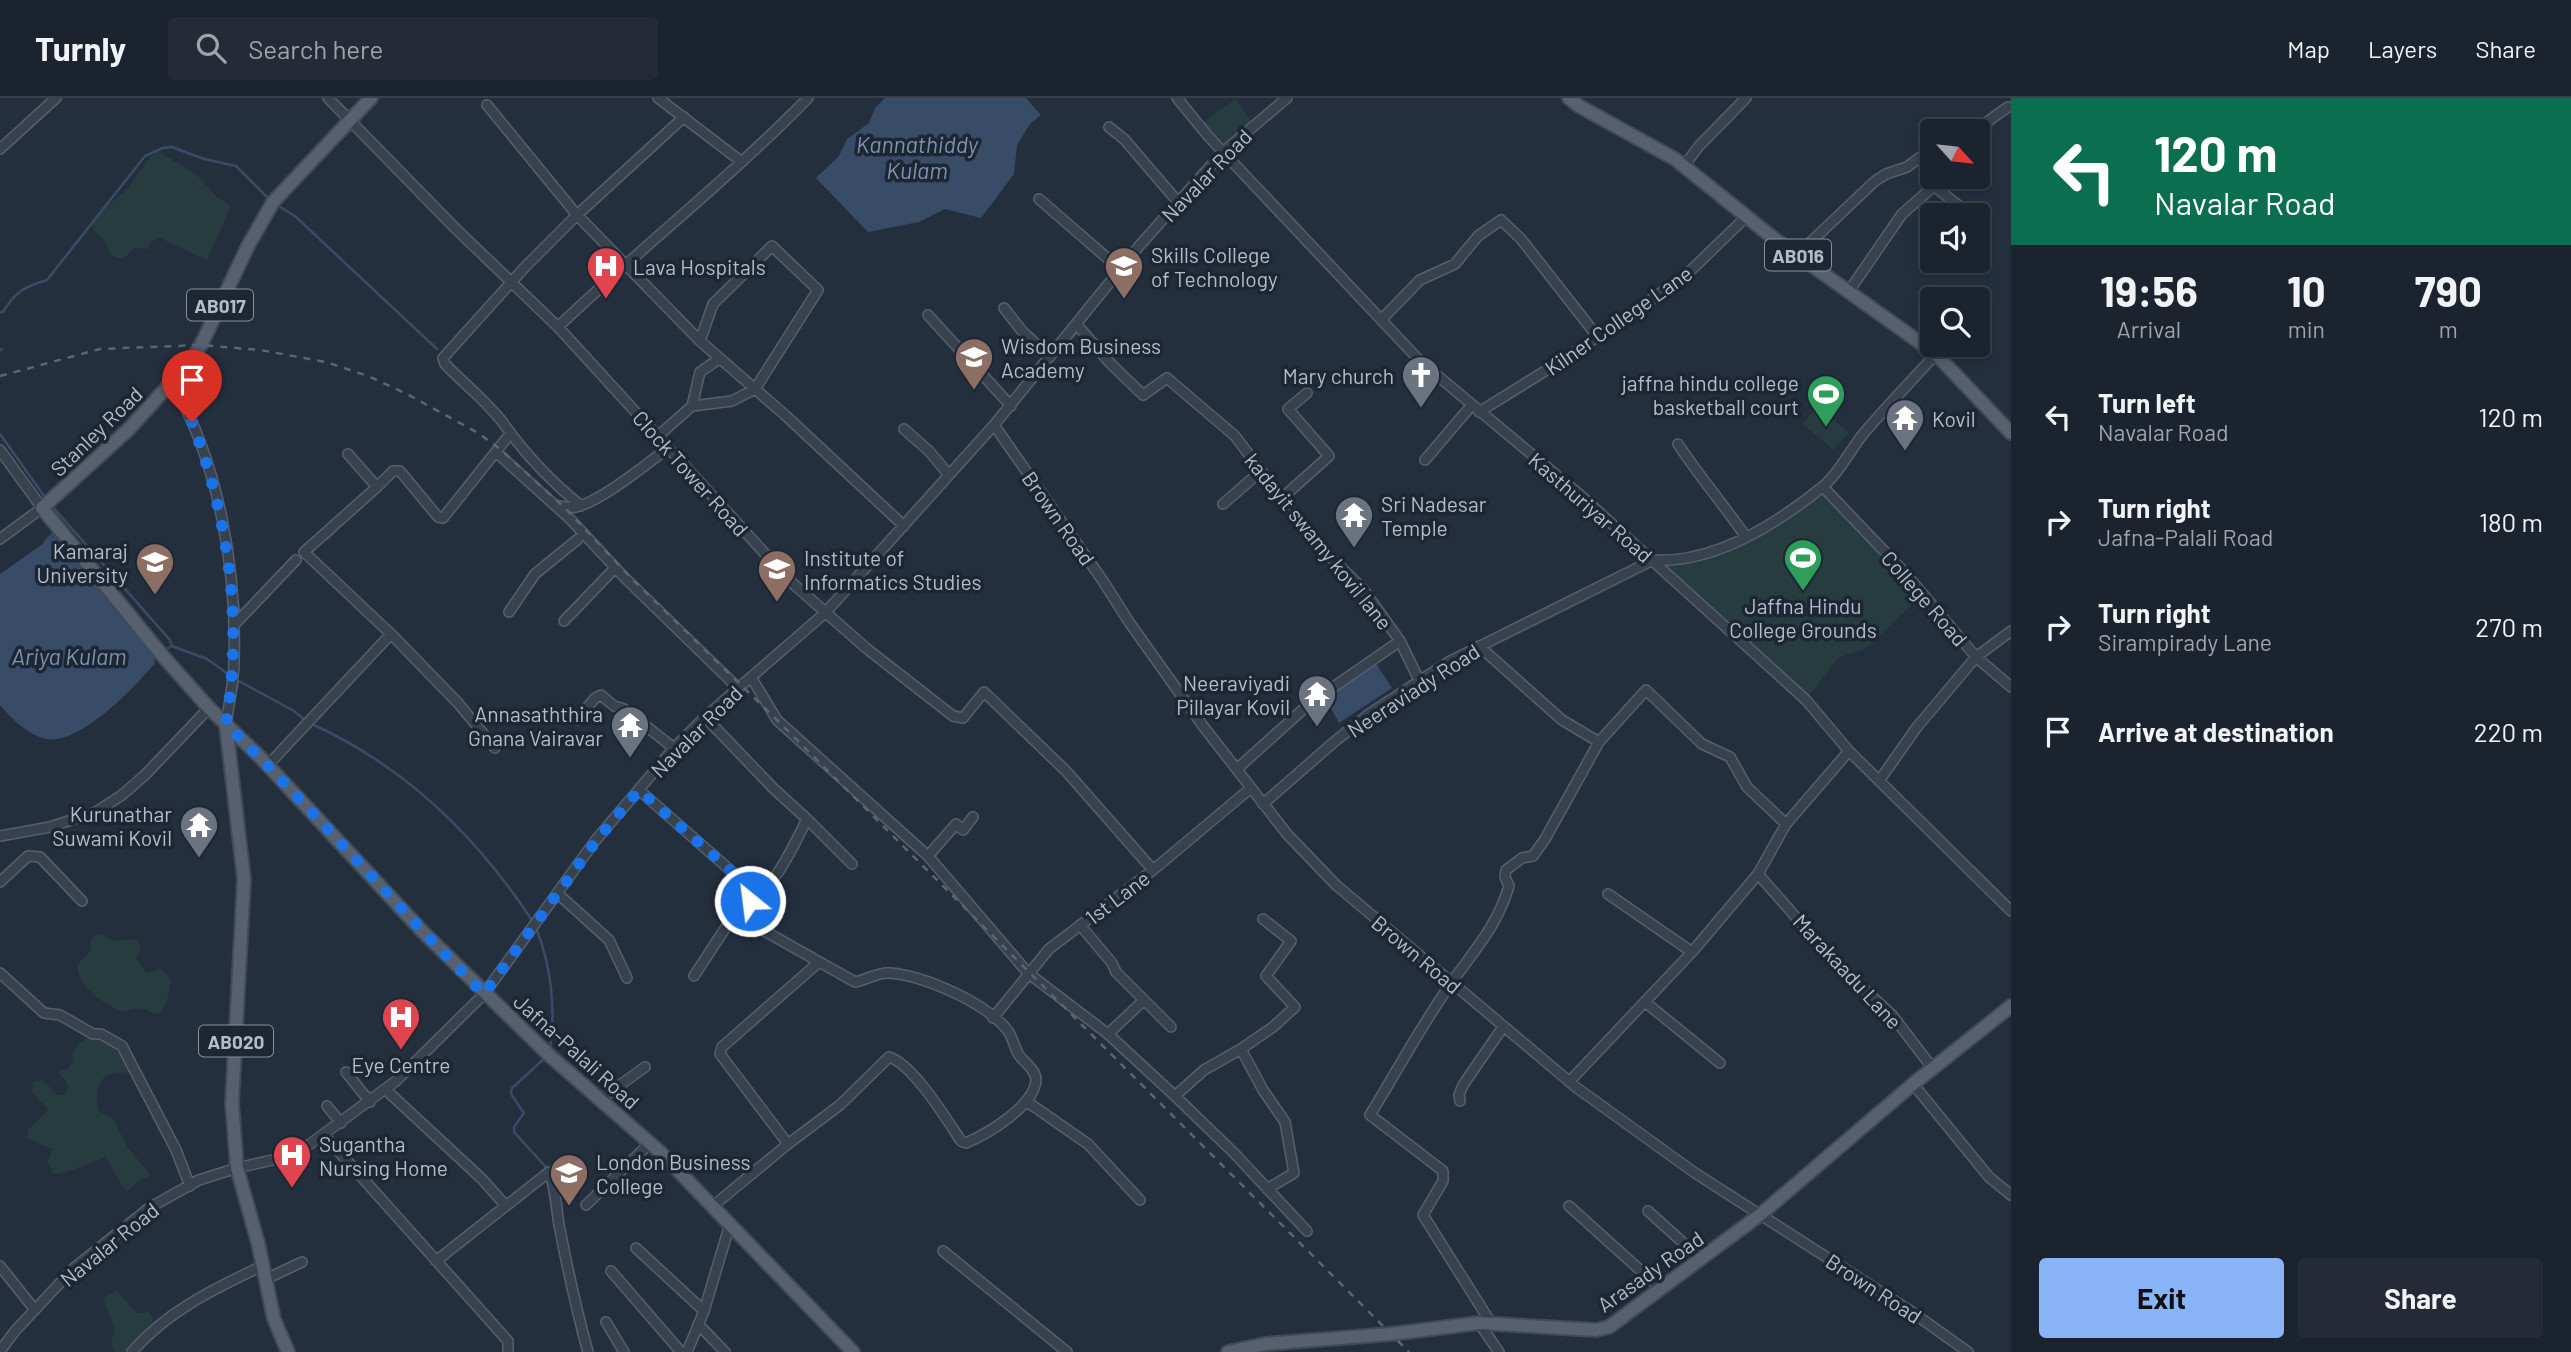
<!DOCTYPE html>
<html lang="en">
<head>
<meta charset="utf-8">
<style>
  body { margin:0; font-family:Barlow,sans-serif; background:#242b36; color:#f1f3f6; height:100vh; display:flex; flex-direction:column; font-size:26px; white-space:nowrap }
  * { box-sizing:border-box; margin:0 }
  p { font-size:23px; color:#a0a4aa }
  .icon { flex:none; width:38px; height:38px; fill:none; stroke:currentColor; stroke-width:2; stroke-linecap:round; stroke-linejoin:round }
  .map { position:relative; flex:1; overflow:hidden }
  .details { display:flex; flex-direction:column; background:#1b232e; width:560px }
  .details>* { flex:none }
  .hud { background:#0b6e4f; color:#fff; overflow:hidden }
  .needle { width:46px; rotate:117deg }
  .buttons { position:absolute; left:1920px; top:21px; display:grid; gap:14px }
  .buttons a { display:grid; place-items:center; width:70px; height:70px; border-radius:7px; background:#1b232e; box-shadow:0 4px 10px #0003,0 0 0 2px #39404a; font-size:35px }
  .pin { position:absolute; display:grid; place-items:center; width:60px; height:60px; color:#fff; margin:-72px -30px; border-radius:50% 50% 50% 0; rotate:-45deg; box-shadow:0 0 7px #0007 }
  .pin .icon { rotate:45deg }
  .me { position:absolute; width:77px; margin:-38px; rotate:331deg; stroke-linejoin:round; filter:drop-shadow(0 0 5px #0008) }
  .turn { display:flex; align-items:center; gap:24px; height:147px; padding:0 28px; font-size:32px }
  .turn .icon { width:91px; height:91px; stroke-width:2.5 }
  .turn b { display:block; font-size:49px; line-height:60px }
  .eta { display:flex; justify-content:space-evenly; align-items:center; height:119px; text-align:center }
  .eta b { font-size:42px; font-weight:700; line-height:49px }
  .button { display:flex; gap:14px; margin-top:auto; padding:14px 28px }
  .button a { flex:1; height:80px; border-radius:7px; background:#8ab4f8; color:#111; font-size:28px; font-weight:700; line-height:80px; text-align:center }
  .button a+a { background:#242b36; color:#f1f3f6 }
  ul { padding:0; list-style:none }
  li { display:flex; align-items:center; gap:21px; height:105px; padding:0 28px }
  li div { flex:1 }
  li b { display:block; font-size:26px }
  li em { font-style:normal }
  header { display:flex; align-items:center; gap:42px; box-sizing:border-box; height:98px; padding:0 35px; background:#1b232e; border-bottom:2px solid #39404a }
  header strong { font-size:33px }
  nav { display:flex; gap:38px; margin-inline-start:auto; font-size:24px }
  .search { width:490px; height:63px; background:#242b36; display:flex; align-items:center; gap:18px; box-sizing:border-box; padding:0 24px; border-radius:7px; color:#a0a4aa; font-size:26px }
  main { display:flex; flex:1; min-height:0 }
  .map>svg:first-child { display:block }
</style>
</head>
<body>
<header>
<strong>Turnly</strong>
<div class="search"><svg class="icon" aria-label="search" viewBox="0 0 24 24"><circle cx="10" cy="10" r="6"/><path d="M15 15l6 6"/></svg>Search here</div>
<nav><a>Map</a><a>Layers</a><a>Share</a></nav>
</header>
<main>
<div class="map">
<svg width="2011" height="1254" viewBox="0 0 2011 1254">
  <rect width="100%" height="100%" fill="#242f3e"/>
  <path fill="#263c3f" d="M1236,1L1254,26L1223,54L1199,27Z
    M158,53L197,77L217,99L231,108L207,162L158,139L151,144L148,151L134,150L123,161C111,160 111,155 106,146C103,140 96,134 91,127L93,120L128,90L150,59Z
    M1818,308L1849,335L1833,352L1802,325Z
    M1823,389L1922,497L1872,545L1863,552L1839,559L1806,602L1653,462L1717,454Z
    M100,836L115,843L137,841L141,851L136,860L147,875L159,871L166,875L171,883L167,903L161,914L154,916C145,909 134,909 124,914C103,905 79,892 77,867L91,853L90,844L94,837Z
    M93,936L122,948L138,977C108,969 91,980 99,1013L113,1021L128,1050L151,1077L140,1082L126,1094L105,1058C94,1065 66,1075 53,1076L48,1064L52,1051L27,1040L28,1032L48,1012L32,994L33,984L42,982L58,997H64L68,993V986L58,974L69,970L73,962L72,957C77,946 82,942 93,936Z
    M116,1192L137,1215L149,1214C161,1229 142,1243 132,1254H115L111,1246L115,1231L103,1201Z"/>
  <path fill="#394c67" d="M885,0H1026L1041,17L1030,26L1017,47L1014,76L981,120L945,111L919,124L868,134L816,80L839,58L847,41L869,25L875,10Z
    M57,436L153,556L155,565C136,588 80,647 47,641C29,638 11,620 0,607V476Z
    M1375,564L1392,590L1339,625L1324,598Z"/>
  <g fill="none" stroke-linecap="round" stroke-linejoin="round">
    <path stroke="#394c67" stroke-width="2.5" d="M358,25L364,16
      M276,106L296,119L437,251
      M0,214H3C16,193 24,189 47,182L145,58L163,50L172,49L204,61L236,68L270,102
      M1081,227L1103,199
      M0,252L2,251
      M1055,259L1078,233
      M0,336L47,402
      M51,407L170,542L172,548
      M322,441H327L339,429
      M45,444L55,434
      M237,500L240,517
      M168,550L172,548L207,561L231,578
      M237,582L294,613L306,623
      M234,604L238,584
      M312,626C406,669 477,738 533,824
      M536,830C551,867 556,911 550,951
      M546,1072L545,1068L514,1034V1029L524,1015L511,996L512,990L546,959
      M547,1079L555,1131
      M577,1230L583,1254"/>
    <g stroke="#565f6c" stroke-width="12">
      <path id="minor" d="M328,0L455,130L558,229L790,483L866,550L953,618L963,620L984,594L1066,673L1153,772
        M658,0L742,64
        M1177,0L1208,38L1420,263L1579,396L1806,602L1849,653L2011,813
        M487,7L577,117L700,243L785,317L904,428
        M1109,29L1124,41L1178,104
        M1978,37L1977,31L2008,9
        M0,51L56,0
        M1684,68L1699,48L1746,0
        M1039,101L1121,172
        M1797,157L1875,83L1886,76L1907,69L1927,54
        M1849,193L1902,116L1934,88L1969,116
        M1004,210L1022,233L1050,259
        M928,217L1011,308
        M1381,222L1420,182L1455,166L1478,138L1501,122L1521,141L1597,238
        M1077,227L1111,266L1143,297L1167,280L1235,338L1312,441L1363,491L1400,543L1420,584
        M558,229C639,151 729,81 808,0
        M172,285C219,364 237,472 234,563C234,584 229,605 226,626
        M692,308L700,274L719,261
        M1479,314L1566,260L1684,179L1747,118
        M994,327L1103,483L1129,524L1203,628L1287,736L1336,787L1577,990L1695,1075L1909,1212L1968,1254
        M904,331L929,353L949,377
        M658,338L692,308L732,303L755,291L818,192L772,148L713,206L700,243
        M1678,346C1699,378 1724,407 1746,439
        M0,352L42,410L0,441
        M496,354L570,421L624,479L738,590
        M1425,362L1471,308
        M380,386L393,373H400L438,419L443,420L510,336
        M1823,389L1906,476L1976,559L1917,629L1879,683
        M1281,401L1329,358L1288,311L1307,295
        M1223,406L1261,373
        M555,407C563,409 569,410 576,409C600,404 648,365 668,350
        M581,408C553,385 526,357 506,329C492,308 463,285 445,266L443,260L525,169L577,117L684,19
        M509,514L535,476L578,441
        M564,523L615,470
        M234,527L296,462
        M2011,533L1976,559L2011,589
        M391,536L458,605L495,650
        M1479,548L1562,622L1599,644
        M751,579L777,622L928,758L1028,875L1108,936L1175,998L1234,1055L1307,1133
        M705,619L773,690L807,721
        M577,622L595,600L601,597L614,608L624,611L674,650
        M267,668L391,536L304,454L377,389L348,356
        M1238,670L1309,606L1400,543
        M639,692L746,786L751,796C747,813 743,818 759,830L855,884C867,882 877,874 890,875C925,878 987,905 1008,933C1013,940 1014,949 1019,957C1024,965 1037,972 1036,983C1033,1009 987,1036 966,1045L961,1043C947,1022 913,966 889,959L840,1007L788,1046
        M1263,706L1334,644L1369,616L1450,563L1653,462C1713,466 1775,427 1821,390C1838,377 1850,352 1864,335C1887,308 1912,282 1936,256
        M0,738L50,729L96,714L122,697L145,677L209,610
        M928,758L956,726L963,732L973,719
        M1758,776L1838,867L1892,917L1934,972
        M0,784L28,758L40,759L82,803
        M557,795L609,842L627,880
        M1608,796L1692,854
        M749,803C774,792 795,745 807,721L852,766
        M1080,827L1112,865L1116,874L1171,929
        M0,875L44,915L60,917L93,936H101L122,948L176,1052L190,1088
        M694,878L726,829L746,813
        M1645,904L1720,965
        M993,920L1049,851L1153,772L1251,690
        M1108,936L1143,903
        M1241,951L1273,929L1295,909L1266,878L1291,843L1263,821
        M346,974L370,1004
        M1569,984L1692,854L1758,776L1786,726L1849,653
        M1913,986L1989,1079L2011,1097
        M386,992L482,1081L506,1108
        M1175,998L1204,972L1241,951L1263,992L1285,1024L1294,1075L1267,1091
        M601,1001L645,969
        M1026,1003L1088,1046L1140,1102
        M1460,1003L1459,997L1463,987L1503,929
        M327,1008L341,1025
        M324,1037L508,1243V1254
        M586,1107L650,1045
        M713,1108L788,1046L720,956L722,949L818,865
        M1569,1108L1660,1190
        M1648,1113L1701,1161
        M636,1150L704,1213
        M943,1153L1067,1254
        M436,1163L549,1074C557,1092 556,1113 560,1132C568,1173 577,1214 588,1254
        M0,1168L35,1212
        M611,1173L681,1254
        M266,1181L302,1164
        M606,1224L624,1254
        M1479,1225L1499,1254
        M1491,1225L1423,1117L1443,1083V1073L1370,1017C1397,973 1422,926 1452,884C1476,850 1497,828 1509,788L1505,779L1506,772L1522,760L1533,758L1545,741L1599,644L1646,592L1702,646L1730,659L1747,689L1786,726
        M698,1226L725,1254
        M0,1253L15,1233L74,1170L149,1110L199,1082L237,1070L277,1061L306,1049L396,983L484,896L595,743L674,650L705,619L825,515L994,327L1140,147L1199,81L1223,54L1287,0
        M132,1254C167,1213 214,1191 262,1168
        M687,1254L704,1213L730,1126"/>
    </g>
    <g stroke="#414a57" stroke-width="16">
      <path id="major" d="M371,0L273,104L248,148L201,247L189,265L129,331L42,410L162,557L209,610L261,660L423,834L549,957L660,1054L853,1254
        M1569,0L1579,8L1675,61L1772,139L1936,256L2011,335
        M226,627L244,781L232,1005L237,1070L258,1145L274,1221L288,1254
        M1228,1254L1265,1246L1391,1236L1479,1225L1596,1232L1609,1229L1761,1116L1913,986L2011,908"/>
    </g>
    <use href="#minor" stroke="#38414e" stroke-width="9"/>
    <use href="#major" stroke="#56606e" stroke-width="12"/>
    <path stroke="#5a6575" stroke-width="2.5" stroke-dasharray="7 7" stroke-linecap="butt" d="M0,278L100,251L201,247L260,252L326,264L368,278L407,296L478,335L500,351L565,410L633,482L777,622L1409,1254"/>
  </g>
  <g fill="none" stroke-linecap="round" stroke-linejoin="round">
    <path stroke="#1a73e8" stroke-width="12" stroke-dasharray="0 21.6" d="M192,324C229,421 243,524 226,626C315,713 396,808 484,896L596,743L639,692L746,786L751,796L750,803"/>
  </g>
  <defs>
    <g id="hospital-pin" transform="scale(2.0125)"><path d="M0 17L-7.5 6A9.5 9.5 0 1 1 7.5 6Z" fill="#e0444e" stroke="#1d2633"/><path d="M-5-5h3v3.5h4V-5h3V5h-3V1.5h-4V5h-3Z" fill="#fff"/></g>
    <g id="university-pin" transform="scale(2.0125)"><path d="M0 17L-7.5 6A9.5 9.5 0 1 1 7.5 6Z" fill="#8d6e63" stroke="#1d2633"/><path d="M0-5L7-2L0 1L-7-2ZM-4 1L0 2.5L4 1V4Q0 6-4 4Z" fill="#fff"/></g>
    <g id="church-pin" transform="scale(2.0125)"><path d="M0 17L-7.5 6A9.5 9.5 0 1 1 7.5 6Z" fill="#6b7280" stroke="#1d2633"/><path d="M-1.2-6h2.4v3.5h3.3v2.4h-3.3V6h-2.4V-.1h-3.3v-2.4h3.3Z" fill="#fff"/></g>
    <g id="stadium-pin" transform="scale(2.0125)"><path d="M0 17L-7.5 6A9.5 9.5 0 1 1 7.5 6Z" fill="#2e9e5b" stroke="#1d2633"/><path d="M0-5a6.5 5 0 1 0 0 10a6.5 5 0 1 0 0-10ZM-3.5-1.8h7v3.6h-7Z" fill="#fff"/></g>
    <g id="temple-pin" transform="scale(2.0125)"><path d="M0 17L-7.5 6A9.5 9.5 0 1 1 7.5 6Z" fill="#6b7280" stroke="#1d2633"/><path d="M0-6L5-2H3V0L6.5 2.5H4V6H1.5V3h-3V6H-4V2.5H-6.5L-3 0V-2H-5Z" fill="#fff"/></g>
  </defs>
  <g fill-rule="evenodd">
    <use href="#hospital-pin" x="606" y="168"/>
    <use href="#university-pin" x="1124" y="168"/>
    <use href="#university-pin" x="974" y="259"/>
    <use href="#church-pin" x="1421" y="277"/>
    <use href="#stadium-pin" x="1826" y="296"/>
    <use href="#temple-pin" x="1905" y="320"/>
    <use href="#temple-pin" x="1354" y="417"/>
    <use href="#stadium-pin" x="1803" y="460"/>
    <use href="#university-pin" x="155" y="464"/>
    <use href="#university-pin" x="777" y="471"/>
    <use href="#temple-pin" x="1317" y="596"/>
    <use href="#temple-pin" x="630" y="627"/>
    <use href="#temple-pin" x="199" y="727"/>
    <use href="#hospital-pin" x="401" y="919"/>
    <use href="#hospital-pin" x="292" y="1057"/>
    <use href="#university-pin" x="569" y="1075"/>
  </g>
  <g text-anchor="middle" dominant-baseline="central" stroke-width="7" stroke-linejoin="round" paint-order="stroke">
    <g fill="#1d2633" stroke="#878f9c" stroke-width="2">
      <rect x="1765" y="141.5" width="66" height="31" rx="5"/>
      <rect x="187" y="191.5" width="66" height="31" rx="5"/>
      <rect x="199" y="927.5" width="74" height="31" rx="5"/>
    </g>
    <g font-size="19" font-weight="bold" fill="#b4bcc9">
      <text x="1798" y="157">AB016</text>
      <text x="220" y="207">AB017</text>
      <text x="236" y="943">AB020</text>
    </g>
    <g font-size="21" fill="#b4bcc9" stroke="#1d2633">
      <text transform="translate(1206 77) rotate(-46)">Navalar Road</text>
      <text transform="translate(1618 222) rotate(-35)">Kilner College Lane</text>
      <text transform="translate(96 333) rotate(-44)">Stanley Road</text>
      <text transform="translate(691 375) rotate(48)">Clock Tower Road</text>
      <text transform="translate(1591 409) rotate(41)">Kasthuriyar Road</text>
      <text transform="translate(1059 420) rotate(55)">Brown Road</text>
      <text transform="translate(1319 443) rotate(51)">kadayit swamy kovil lane</text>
      <text transform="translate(1925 500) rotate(49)">College Road</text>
      <text transform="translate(1413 592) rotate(-33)">Neeraviady Road</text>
      <text transform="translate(696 633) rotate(-45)">Navalar Road</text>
      <text transform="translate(1117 799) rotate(-37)">1st Lane</text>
      <text transform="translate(1417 856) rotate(40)">Brown Road</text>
      <text transform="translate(1848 873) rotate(47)">Marakaadu Lane</text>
      <text transform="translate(577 953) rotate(42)">Jafna-Palali Road</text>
      <text transform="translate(109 1146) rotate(-39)">Navalar Road</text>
      <text transform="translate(1650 1173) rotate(-35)">Arasady Road</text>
      <text transform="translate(1874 1190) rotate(33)">Brown Road</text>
    </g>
    <g font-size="21" fill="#b4bcc9" stroke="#1d2633" text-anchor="start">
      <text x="1151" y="156">Skills College<tspan x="1151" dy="24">of Technology</tspan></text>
      <text x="633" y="168">Lava Hospitals</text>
      <text x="1001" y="247">Wisdom Business<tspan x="1001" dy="24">Academy</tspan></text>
      <text x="1394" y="277" text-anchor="end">Mary church</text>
      <text x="1799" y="284" text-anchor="end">jaffna hindu college<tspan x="1799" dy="24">basketball court</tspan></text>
      <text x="1932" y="320">Kovil</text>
      <text x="1381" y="405">Sri Nadesar<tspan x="1381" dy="24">Temple</tspan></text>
      <text x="128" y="452" text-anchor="end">Kamaraj<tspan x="128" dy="24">University</tspan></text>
      <text x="804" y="459">Institute of<tspan x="804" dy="24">Informatics Studies</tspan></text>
      <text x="1803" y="507" text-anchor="middle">Jaffna Hindu<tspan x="1803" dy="24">College Grounds</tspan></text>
      <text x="1290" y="584" text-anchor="end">Neeraviyadi<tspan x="1290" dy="24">Pillayar Kovil</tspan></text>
      <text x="603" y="615" text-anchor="end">Annasaththira<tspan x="603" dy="24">Gnana Vairavar</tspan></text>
      <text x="172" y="715" text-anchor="end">Kurunathar<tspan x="172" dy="24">Suwami Kovil</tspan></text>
      <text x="401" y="966" text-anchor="middle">Eye Centre</text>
      <text x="319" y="1045">Sugantha<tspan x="319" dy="24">Nursing Home</tspan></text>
      <text x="596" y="1063">London Business<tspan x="596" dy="24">College</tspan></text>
    </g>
    <g font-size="23" font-style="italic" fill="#7c92b1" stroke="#1d2633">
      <text x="917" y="46">Kannathiddy<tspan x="917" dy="26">Kulam</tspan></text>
      <text x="69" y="558">Ariya Kulam</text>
    </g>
  </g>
</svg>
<div class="buttons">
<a><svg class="needle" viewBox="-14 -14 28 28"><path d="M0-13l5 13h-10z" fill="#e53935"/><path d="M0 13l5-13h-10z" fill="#a0a4aa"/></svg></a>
<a><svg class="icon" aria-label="sound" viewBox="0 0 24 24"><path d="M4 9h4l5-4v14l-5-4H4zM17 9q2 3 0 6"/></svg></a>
<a><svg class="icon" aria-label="search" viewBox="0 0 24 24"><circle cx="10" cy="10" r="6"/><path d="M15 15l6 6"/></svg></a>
</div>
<div class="pin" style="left:192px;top:324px;background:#d93025"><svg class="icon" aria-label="arrive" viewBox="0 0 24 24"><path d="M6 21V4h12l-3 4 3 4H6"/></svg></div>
<svg class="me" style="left:750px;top:803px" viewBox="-20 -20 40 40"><circle r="17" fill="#1a73e8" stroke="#fff" stroke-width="3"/><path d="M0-11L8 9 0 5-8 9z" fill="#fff"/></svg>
</div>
<section class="details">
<div class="hud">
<div class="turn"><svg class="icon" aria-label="left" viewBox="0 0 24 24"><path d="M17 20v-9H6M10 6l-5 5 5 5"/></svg><div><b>120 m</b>Navalar Road</div></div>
</div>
<div class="eta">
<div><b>19:56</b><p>Arrival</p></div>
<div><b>10</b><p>min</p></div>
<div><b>790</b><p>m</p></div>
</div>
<ul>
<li><svg class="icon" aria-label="left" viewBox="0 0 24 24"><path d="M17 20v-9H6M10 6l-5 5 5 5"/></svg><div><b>Turn left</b><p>Navalar Road</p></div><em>120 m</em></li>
<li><svg class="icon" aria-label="right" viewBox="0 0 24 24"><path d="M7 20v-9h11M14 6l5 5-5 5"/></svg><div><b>Turn right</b><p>Jafna-Palali Road</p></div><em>180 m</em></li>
<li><svg class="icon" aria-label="right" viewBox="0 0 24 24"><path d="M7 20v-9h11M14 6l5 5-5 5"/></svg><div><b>Turn right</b><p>Sirampirady Lane</p></div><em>270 m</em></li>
<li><svg class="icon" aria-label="arrive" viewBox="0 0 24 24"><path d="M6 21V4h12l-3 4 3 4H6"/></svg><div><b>Arrive at destination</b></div><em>220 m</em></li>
</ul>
<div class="button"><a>Exit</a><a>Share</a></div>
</section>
</main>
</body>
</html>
